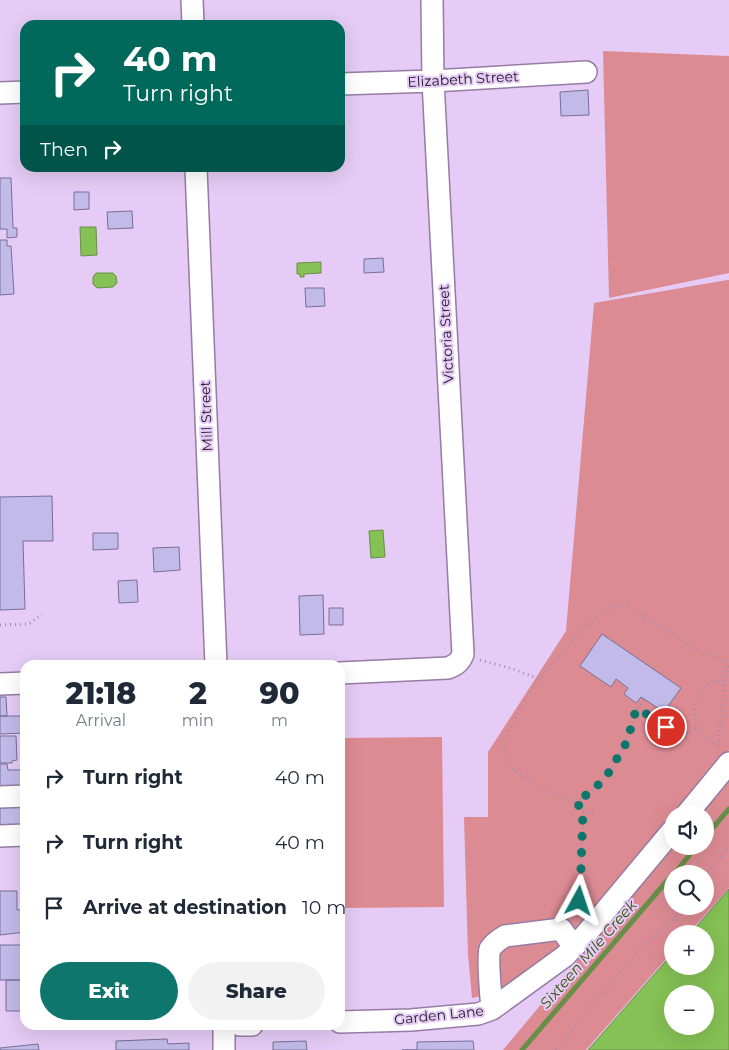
<!DOCTYPE html>
<html lang="en">
<head>
<meta charset="utf-8">
<style>
  body { margin:0; font-family:Montserrat,sans-serif; background:#f2f2f3; color:#1f2937; height:100vh; display:flex; flex-direction:column; font-size:19px; white-space:nowrap }
  * { box-sizing:border-box; margin:0 }
  p { font-size:16px; color:#747a83 }
  .icon { flex:none; width:28px; height:28px; fill:none; stroke:currentColor; stroke-width:2; stroke-linecap:round; stroke-linejoin:round }
  .map { position:relative; flex:1; overflow:hidden }
  .side { position:absolute; left:20px; top:660px; width:325px; height:370px; display:flex; flex-direction:column; background:#fff; border-radius:15px; box-shadow:0 5px 20px #0002 }
  .side>* { flex:none }
  .hud { position:absolute; left:20px; top:20px; width:325px; height:152px; border-radius:15px; box-shadow:0 5px 20px #0002; background:#00695c; color:#fff; overflow:hidden }
  .buttons { position:absolute; left:664px; top:805px; display:grid; gap:10px }
  .buttons a { display:grid; place-items:center; width:50px; height:50px; border-radius:50%; background:#fff; box-shadow:0 5px 20px #0002; font-size:25px }
  .pin { position:absolute; display:grid; place-items:center; width:42px; height:42px; color:#fff; margin:-21px; border:2px solid #fff; border-radius:50%; box-shadow:0 1px 5px #0007 }
  .me { position:absolute; width:55px; margin:-28px; rotate:5deg; stroke-linejoin:round; filter:drop-shadow(0 0 4px #0008) }
  .turn { display:flex; align-items:center; gap:18px; height:105px; padding:0 20px; font-size:22px }
  .turn .icon { width:65px; height:65px; stroke-width:2.5 }
  .turn b { display:block; font-size:35px; line-height:42px }
  .then { display:flex; align-items:center; height:48px; padding:0 20px; background:#0003; gap:10px; font-size:19px }
  .eta { display:flex; justify-content:space-evenly; align-items:center; height:85px; text-align:center }
  .eta b { font-size:30px; font-weight:800; line-height:35px }
  .cta { display:flex; gap:10px; margin-top:auto; padding:10px 20px }
  .cta a { flex:1; height:58px; border-radius:30px; background:#0f766e; color:#fff; font-size:20px; font-weight:800; line-height:58px; text-align:center }
  .cta a+a { background:#f2f2f3; color:#1f2937 }
  ul { padding:0; list-style:none }
  li { display:flex; align-items:center; gap:15px; height:65px; padding:0 20px }
  li div { flex:1 }
  li b { display:block; font-size:19px }
  li em { font-style:normal }
  .map>svg:first-child { display:block }
</style>
</head>
<body>
<div class="map">
<svg width="729" height="1050" viewBox="0 0 729 1050">
  <rect width="100%" height="100%" fill="#e5cbf5"/>
  <path fill="#dd8b93" fill-rule="evenodd" d="M603,51L729,56V273L609,298Z
    M727,280H729V750L675,814H672V817L569,940L496,993L472,998L468,954L464,817H488V752L566,631L594,303Z
    M442,737L444,907L340,908V738Z
    M729,779V888L688,934H672V952L586,1050H503L673,846H705V814H700ZM672,874H705V906H672Z"/>
  <path fill="#85c154" stroke="#688f47" fill-rule="evenodd" d="M80,227H96L97,255L81,256Z
    M321,262V273L304,274V277H300V274H297V263Z
    M96,273H113L116,276L117,283L113,287L97,288L93,284V277Z
    M383,530L385,557L371,558L369,531Z
    M729,889V1050H588L672,954V966H705V934H690ZM672,994H705V1026H672Z"/>
  <g fill="none" stroke-linecap="round" stroke-linejoin="round">
    <path stroke="#688f47" stroke-width="5" d="M705,837L729,809
      M674,874L697,846
      M522,1050L672,875"/>
  </g>
  <path fill="#c2bae8" stroke="#776f99" d="M588,90L589,115L561,116L560,92Z
    M0,178H11L13,228H17V237L7,238V229H0Z
    M74,192H89V209L74,210Z
    M132,211L133,228L108,229L107,212Z
    M0,240H7V246H11L14,294L0,295Z
    M383,258L384,272L364,273V259Z
    M305,288H324L325,306L306,307Z
    M52,496L53,541H23L25,609L0,610V497Z
    M93,533H118V549L93,550Z
    M179,547L180,570L154,572L153,548Z
    M137,580L138,602L119,603L118,581Z
    M323,595L324,634L300,635L299,596Z
    M329,608H343V625H329Z
    M602,634L681,688L664,712L641,697L636,703L624,694L628,688L616,679L611,687L580,666Z
    M0,697H6L7,716H0Z
    M0,716H25V733L0,734Z
    M0,736H16L17,760L12,761V763H0Z
    M0,764H7L8,770H23L24,791L0,792Z
    M25,800V830L0,831V801Z
    M0,891H17V910L25,909V932L0,935Z
    M0,945H25V980H0Z
    M6,980H25V1011H6Z
    M167,1039L168,1044L189,1043V1050H116V1041Z
    M306,1041L307,1050H273V1042Z
    M473,1041L474,1050H402H417V1042Z
    M38,1044L39,1050H0V1048Z"/>
  <g fill="none" stroke-linecap="round" stroke-linejoin="round">
    <g stroke="#957ca4" stroke-width="24">
      <path id="minor" d="M192,0L193,25
        M340,84L433,81L586,72
        M0,93L25,92
        M196,168L216,665
        M340,673L448,668C456,665 460,662 463,654L433,81L432,0
        M0,684L25,683
        M0,797L25,796
        M687,814L729,763
        M0,836L25,835
        M492,1009C491,998 487,957 490,949C493,944 500,939 505,936L561,929L574,947
        M340,1022L411,1020L478,1014L492,1009L565,956L586,934L672,831
        M224,1025V1050
        M240,1025H252"/>
    </g>
    <path stroke="#a28eae" stroke-width="3" stroke-dasharray="1 4" stroke-linecap="butt" d="M0,625L29,624L42,614
      M480,660L513,669L539,679
      M637,709C649,715 664,720 668,733L675,737L690,732L699,727
      M718,745C704,739 694,725 694,711C694,696 709,677 724,681
      M718,746L724,681L729,665
      M576,802L592,791L605,777L628,740L633,718L639,705L644,699
      M583,811L597,815
      M705,877L729,846
      M563,907L579,901L580,897L583,811L576,803L556,795L525,779L511,767L504,751L508,732L524,702L539,679L582,629L600,614L613,606L626,605L702,653L713,656L729,663
      M556,1050L639,950L676,917L684,906"/>
    <use href="#minor" stroke="#fff" stroke-width="21"/>
  </g>
  <g fill="none" stroke-linecap="round" stroke-linejoin="round">
    <path stroke="#0f766e" stroke-width="9" stroke-dasharray="0 16.2" d="M579,901L580,896L583,811L576,802L592,791L606,777L628,740L633,718L637,709L660,721L666,727"/>
  </g>
  <g text-anchor="middle" dominant-baseline="central" stroke-width="4" stroke-linejoin="round" paint-order="stroke">
    <g font-size="14" fill="#231928" stroke="#e5cbf5">
      <text transform="translate(463 79) rotate(-3)">Elizabeth Street</text>
      <text transform="translate(446 334) rotate(-93)">Victoria Street</text>
      <text transform="translate(206 416) rotate(-92)">Mill Street</text>
      <text transform="translate(439 1015) rotate(-6)">Garden Lane</text>
    </g>
    <g font-size="15" font-style="italic" fill="#2f5404" stroke="#e5cbf5">
      <text transform="translate(588 954) rotate(-49)">Sixteen Mile Creek</text>
    </g>
  </g>
</svg>
<div class="buttons">
<a><svg class="icon" aria-label="sound" viewBox="0 0 24 24"><path d="M4 9h4l5-4v14l-5-4H4zM17 9q2 3 0 6"/></svg></a>
<a><svg class="icon" aria-label="search" viewBox="0 0 24 24"><circle cx="10" cy="10" r="6"/><path d="M15 15l6 6"/></svg></a>
<a>+</a>
<a>−</a>
</div>
<div class="pin" style="left:666px;top:727px;background:#d93025"><svg class="icon" aria-label="arrive" viewBox="0 0 24 24"><path d="M6 21V4h12l-3 4 3 4H6"/></svg></div>
<svg class="me" style="left:579px;top:901px" viewBox="-20 -20 40 40"><path d="M0-17L14 15 0 8-14 15z" fill="#0f766e" stroke="#fff" stroke-width="4"/></svg>
<div class="hud">
<div class="turn"><svg class="icon" aria-label="right" viewBox="0 0 24 24"><path d="M7 20v-9h11M14 6l5 5-5 5"/></svg><div><b>40 m</b>Turn right</div></div>
<div class="then">Then<svg class="icon" aria-label="right" viewBox="0 0 24 24"><path d="M7 20v-9h11M14 6l5 5-5 5"/></svg></div>
</div>
<section class="side">
<div class="eta">
<div><b>21:18</b><p>Arrival</p></div>
<div><b>2</b><p>min</p></div>
<div><b>90</b><p>m</p></div>
</div>
<ul>
<li><svg class="icon" aria-label="right" viewBox="0 0 24 24"><path d="M7 20v-9h11M14 6l5 5-5 5"/></svg><div><b>Turn right</b></div><em>40 m</em></li>
<li><svg class="icon" aria-label="right" viewBox="0 0 24 24"><path d="M7 20v-9h11M14 6l5 5-5 5"/></svg><div><b>Turn right</b></div><em>40 m</em></li>
<li><svg class="icon" aria-label="arrive" viewBox="0 0 24 24"><path d="M6 21V4h12l-3 4 3 4H6"/></svg><div><b>Arrive at destination</b></div><em>10 m</em></li>
</ul>
<div class="cta"><a>Exit</a><a>Share</a></div>
</section>
</div>
</body>
</html>
